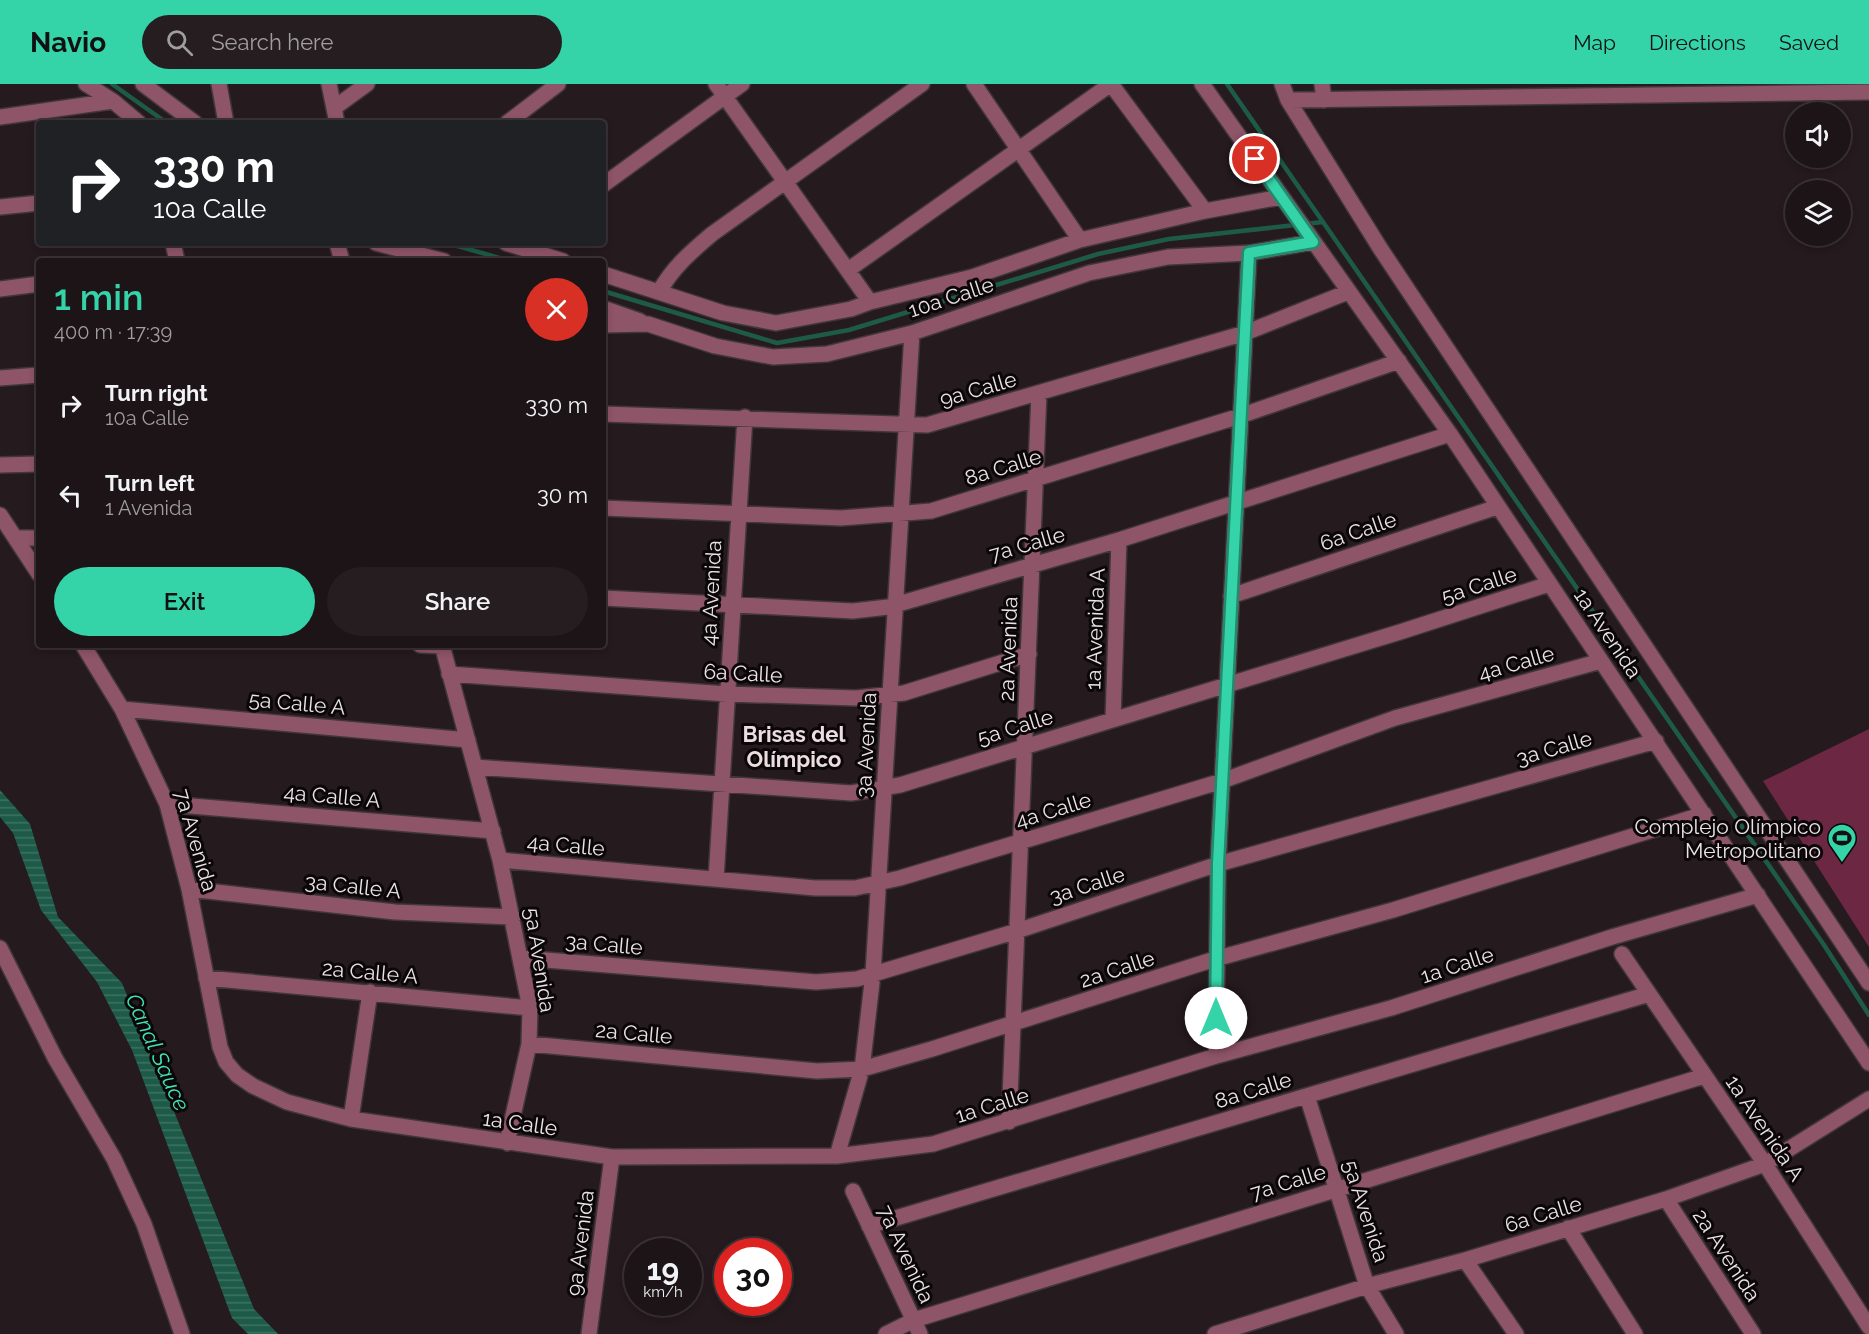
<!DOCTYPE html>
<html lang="en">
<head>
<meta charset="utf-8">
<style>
  body { margin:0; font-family:Raleway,sans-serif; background:#251d1f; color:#f1f3f6; height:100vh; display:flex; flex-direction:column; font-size:22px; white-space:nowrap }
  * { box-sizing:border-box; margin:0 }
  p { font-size:20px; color:#a09ea1 }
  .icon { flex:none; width:33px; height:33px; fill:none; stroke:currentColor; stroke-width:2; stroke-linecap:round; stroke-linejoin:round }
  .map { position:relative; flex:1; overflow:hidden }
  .details { position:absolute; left:36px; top:174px; width:570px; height:390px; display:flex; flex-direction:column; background:#1c1416; border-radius:6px; box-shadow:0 3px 9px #0003,0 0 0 2px #3a3335 }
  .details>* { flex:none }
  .hud { position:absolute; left:36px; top:36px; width:570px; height:126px; border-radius:6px; box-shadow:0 3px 9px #0003,0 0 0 2px #3a3335; background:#202124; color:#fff; overflow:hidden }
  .fabs { position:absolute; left:1785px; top:18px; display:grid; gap:12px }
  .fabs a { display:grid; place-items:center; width:66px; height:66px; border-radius:50%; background:#1c1416; box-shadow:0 3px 9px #0003,0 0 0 2px #3a3335; font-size:30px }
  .speed { position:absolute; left:624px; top:1154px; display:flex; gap:12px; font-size:30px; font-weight:700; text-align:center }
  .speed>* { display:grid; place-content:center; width:78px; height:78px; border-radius:50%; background:#1c1416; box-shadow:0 3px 9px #0003,0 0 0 2px #3a3335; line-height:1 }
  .speed small { font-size:15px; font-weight:400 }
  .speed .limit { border:9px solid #d22; background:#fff; color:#111 }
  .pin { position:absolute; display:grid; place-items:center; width:51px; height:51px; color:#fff; margin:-26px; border:3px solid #fff; border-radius:50%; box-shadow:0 2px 6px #0007 }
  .me { position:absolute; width:66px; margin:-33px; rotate:0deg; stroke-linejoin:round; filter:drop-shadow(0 0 4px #0008) }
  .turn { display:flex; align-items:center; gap:21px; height:126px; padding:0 18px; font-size:27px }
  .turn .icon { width:78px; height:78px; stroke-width:2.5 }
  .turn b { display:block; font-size:42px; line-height:51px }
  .round { display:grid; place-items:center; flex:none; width:63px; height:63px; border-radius:32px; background:#251d1f }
  .head { display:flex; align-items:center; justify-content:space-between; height:102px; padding:0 18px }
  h1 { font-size:36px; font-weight:600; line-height:45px; color:#34d4a8 }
  .primary-button { display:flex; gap:12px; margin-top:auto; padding:12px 18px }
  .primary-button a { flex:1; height:69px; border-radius:36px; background:#34d4a8; color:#111; font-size:24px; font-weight:600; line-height:69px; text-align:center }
  .primary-button a+a { background:#251d1f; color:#f1f3f6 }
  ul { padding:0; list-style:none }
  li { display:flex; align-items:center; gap:18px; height:90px; padding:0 18px }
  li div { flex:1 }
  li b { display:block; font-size:22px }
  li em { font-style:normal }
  header { display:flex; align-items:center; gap:36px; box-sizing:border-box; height:84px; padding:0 30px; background:#34d4a8; color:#111 }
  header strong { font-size:28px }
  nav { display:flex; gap:33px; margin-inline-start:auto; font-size:21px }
  .search { width:420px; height:54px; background:#251d1f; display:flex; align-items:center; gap:15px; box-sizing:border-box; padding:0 21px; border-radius:33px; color:#a09ea1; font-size:22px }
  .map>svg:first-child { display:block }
</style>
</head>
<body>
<header>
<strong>Navio</strong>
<div class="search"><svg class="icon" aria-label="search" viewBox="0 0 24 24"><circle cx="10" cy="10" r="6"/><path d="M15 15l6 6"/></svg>Search here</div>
<nav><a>Map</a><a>Directions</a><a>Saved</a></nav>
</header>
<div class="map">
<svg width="1869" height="1250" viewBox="0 0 1869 1250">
  <defs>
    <pattern id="water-rules" width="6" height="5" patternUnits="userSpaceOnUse" patternTransform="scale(1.5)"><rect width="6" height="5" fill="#1d5b48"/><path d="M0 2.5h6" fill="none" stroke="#3e7262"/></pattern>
  </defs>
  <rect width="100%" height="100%" fill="#251a1e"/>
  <path fill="#6c2743" d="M1869,645V863L1763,697Z"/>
  <path fill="url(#water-rules)" d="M0,706L30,740L58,833L122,899L254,1225L278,1250H248L232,1234L132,966L97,898L41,826L13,749L0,733Z"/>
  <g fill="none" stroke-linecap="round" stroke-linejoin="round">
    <path stroke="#1d5b48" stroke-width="4.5" d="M112,0L167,39
      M1227,0L1323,138
      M447,159L510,177
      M603,207L777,259L849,246L1098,170L1169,155L1323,138L1824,861L1869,931"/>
    <g stroke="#41363a" stroke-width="18">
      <path id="minor" d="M86,0L113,17L139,39
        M143,0L195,39
        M219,0L226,39
        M329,0L337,39
        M716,0L870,218
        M974,0L1080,156
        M1111,0L1205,127
        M1202,0L1450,350L1869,979
        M1282,0L1288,16L1380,164L1869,899
        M1322,0L1324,16
        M1288,16L1869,8
        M334,24L367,0
        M0,33L113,17
        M507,39L558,0
        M603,101L742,0
        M0,123L39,119
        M173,159L177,177
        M337,159L342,177
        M376,159L444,177
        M506,159L563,177
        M848,186L1111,0
        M603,190L723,229L776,239L851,225L870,218L972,193L1080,156L1205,127L1281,113
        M0,205L39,200
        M659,208C673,183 691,168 712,150L922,0
        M603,224L640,237
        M603,241L648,240L715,262L773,273L827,270L912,249L1089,189L1168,173L1249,169L1313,158
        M0,294L39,291
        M603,330L927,341L1245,249L1348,208
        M0,381L39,380
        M603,424L841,434L931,427L1240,332L1399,277
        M0,431L39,490
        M16,454H39
        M1231,512L1497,423
        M603,514L853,527L888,523L1119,456L1450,350
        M83,561L122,625L167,720L189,805L220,963L226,978L237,991L253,1002L287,1018L351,1035L612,1073L837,1072L933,1060L1216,972L1391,924L1612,853L1758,811
        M420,561L442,562
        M442,561L500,776L530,924L529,960L507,1059
        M449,590L727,610L856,614L904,609L1029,570
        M122,625L468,656
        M1113,635L1119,456
        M475,683L851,709L900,701L1400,548L1549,500
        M167,720L493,747
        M500,776L815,804H855L900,794L1222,697L1395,634L1601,577
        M716,795L745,333
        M189,805L395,828L513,833
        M0,864L55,974L114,1075L144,1140L182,1250
        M1622,870L1765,1080L1869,1243
        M521,874L816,898L857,895L1017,847L1218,780L1656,657
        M206,894L530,924
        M529,960L817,987L862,985L932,965L1215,875L1393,826L1704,730
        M1216,972L1218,780L1249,169
        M1307,1012L1367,1202L1396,1250
        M351,1035L370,908
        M1009,1038L1039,309
        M837,1072L862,985L873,890L912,249
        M853,1107L920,1250
        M1666,1115L1753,1250
        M869,1142L1649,910
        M1568,1144L1635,1250
        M1465,1176L1516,1250
        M589,1250L612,1073
        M886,1250L914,1236L1704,992
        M1215,1250L1367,1202L1465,1176L1666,1115L1765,1080L1869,1015"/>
    </g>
    <use href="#minor" stroke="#8e5468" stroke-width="15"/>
  </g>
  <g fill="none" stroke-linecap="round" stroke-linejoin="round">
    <g stroke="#228a6d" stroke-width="15">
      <path id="route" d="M1216,934L1218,780L1249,169L1313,158L1255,75"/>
    </g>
    <use href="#route" stroke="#34d4a8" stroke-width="10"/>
  </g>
  <defs>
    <g id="stadium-pin" transform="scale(1.5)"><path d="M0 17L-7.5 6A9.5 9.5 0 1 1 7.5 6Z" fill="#34d4a8" stroke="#0b0708"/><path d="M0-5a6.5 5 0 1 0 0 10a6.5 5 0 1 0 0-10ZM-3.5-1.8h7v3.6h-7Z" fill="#111"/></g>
  </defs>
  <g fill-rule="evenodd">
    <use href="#stadium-pin" x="1842" y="754"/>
  </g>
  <g text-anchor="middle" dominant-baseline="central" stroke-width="6" stroke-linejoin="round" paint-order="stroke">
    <g font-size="21" fill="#ebe3e6" stroke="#0b0708">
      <text transform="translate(951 213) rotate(-18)">10a Calle</text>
      <text transform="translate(978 305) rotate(-16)">9a Calle</text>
      <text transform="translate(1003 383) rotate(-17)">8a Calle</text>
      <text transform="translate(1358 447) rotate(-19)">6a Calle</text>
      <text transform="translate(1027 460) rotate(-16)">7a Calle</text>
      <text transform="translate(1479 501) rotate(-18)">5a Calle</text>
      <text transform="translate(711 509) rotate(-87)">4a Avenida</text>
      <text transform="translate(1095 545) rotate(-88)">1a Avenida A</text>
      <text transform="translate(1608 549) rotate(56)">1a Avenida</text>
      <text transform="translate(1008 565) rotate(-88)">2a Avenida</text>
      <text transform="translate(1516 579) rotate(-16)">4a Calle</text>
      <text transform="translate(743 589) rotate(3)">6a Calle</text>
      <text transform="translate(297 619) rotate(5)">5a Calle A</text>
      <text transform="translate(1015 643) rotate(-17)">5a Calle</text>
      <text transform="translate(866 661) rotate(-87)">3a Avenida</text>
      <text transform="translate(1554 664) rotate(-16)">3a Calle</text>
      <text transform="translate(332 712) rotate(5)">4a Calle A</text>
      <text transform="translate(1053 726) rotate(-17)">4a Calle</text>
      <text transform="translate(196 756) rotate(74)">7a Avenida</text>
      <text transform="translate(566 761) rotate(5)">4a Calle</text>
      <text transform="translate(1087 801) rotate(-18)">3a Calle</text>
      <text transform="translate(353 802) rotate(6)">3a Calle A</text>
      <text transform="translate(604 860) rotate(5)">3a Calle</text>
      <text transform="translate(540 876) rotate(81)">5a Avenida</text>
      <text transform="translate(1457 881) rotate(-18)">1a Calle</text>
      <text transform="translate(1117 885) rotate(-18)">2a Calle</text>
      <text transform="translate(370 888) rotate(5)">2a Calle A</text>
      <text transform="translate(634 949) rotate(5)">2a Calle</text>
      <text transform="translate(1253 1006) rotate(-17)">8a Calle</text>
      <text transform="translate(992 1021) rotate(-17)">1a Calle</text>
      <text transform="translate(520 1039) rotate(8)">1a Calle</text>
      <text transform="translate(1765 1044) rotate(56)">1a Avenida A</text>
      <text transform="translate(1288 1098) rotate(-17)">7a Calle</text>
      <text transform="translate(1366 1127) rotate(72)">5a Avenida</text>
      <text transform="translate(1543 1130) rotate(-17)">6a Calle</text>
      <text transform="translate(580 1159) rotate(-83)">9a Avenida</text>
      <text transform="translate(906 1170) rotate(65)">7a Avenida</text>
      <text transform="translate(1727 1171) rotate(57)">2a Avenida</text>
    </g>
    <g font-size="21" fill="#ebe3e6" stroke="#0b0708" text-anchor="end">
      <text x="1821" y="742">Complejo Olímpico<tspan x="1821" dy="24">Metropolitano</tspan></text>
    </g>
    <g font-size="22" font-weight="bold" fill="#ecdde1" stroke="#0b0708">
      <text x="794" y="650">Brisas del<tspan x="794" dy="25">Olímpico</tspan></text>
    </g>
    <g font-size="22" font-style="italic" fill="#40e3b5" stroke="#0b0708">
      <text transform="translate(158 968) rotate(66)">Canal Sauce</text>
    </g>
  </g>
</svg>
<div class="fabs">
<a><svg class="icon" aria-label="sound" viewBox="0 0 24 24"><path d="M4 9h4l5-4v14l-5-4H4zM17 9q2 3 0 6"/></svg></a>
<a><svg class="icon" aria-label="layers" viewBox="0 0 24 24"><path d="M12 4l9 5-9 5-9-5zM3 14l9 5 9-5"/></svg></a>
</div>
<div class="speed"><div>19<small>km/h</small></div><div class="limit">30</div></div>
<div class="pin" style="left:1255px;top:75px;background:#d93025"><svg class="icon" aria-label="arrive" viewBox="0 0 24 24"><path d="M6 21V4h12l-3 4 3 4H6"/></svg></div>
<svg class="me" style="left:1216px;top:934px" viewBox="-20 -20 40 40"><circle r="19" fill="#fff"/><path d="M0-13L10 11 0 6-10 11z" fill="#34d4a8"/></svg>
<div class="hud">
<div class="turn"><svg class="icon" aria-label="right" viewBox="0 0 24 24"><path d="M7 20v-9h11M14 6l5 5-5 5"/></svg><div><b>330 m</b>10a Calle</div></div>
</div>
<section class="details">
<div class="head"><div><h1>1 min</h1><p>400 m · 17:39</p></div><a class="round" style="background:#d93025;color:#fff"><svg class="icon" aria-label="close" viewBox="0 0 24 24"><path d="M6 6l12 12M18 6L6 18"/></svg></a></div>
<ul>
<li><svg class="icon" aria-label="right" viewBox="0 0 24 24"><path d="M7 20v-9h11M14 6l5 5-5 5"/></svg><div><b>Turn right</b><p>10a Calle</p></div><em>330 m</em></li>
<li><svg class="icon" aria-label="left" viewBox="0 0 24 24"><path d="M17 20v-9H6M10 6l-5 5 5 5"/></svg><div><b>Turn left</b><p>1 Avenida</p></div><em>30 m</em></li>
</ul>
<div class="primary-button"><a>Exit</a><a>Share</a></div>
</section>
</div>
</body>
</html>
